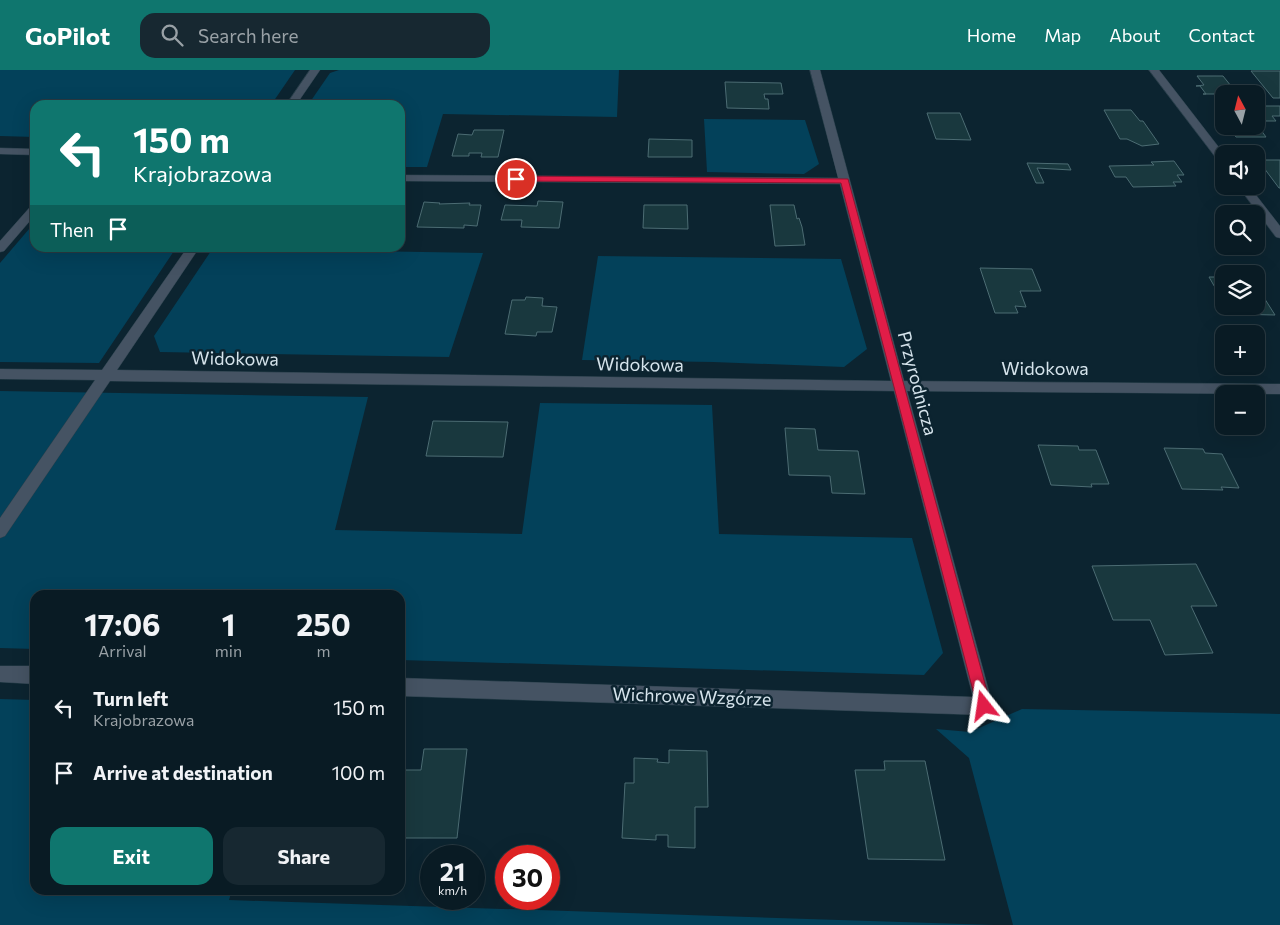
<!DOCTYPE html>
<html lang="en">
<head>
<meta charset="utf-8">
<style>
  body { margin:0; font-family:Commissioner,sans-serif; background:#172831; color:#f1f3f6; height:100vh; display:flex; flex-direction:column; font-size:19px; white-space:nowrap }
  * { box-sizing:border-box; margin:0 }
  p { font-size:16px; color:#99a1a6 }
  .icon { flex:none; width:28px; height:28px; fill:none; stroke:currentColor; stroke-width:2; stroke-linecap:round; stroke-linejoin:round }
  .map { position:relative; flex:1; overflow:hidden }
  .side { position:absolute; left:30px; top:520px; width:375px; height:305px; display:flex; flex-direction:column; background:#091b24; border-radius:15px; box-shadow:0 5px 20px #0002,0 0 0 1px #293941 }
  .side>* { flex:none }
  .banner { position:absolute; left:30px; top:30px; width:375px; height:152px; border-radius:15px; box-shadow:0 5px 20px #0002,0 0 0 1px #293941; background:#0f766e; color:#fff; overflow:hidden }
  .needle { width:32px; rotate:353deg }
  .buttons { position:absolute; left:1215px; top:15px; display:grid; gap:10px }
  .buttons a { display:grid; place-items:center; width:50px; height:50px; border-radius:10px; background:#091b24; box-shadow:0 5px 20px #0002,0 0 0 1px #293941; font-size:25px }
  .speed { position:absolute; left:420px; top:775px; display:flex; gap:10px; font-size:25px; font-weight:700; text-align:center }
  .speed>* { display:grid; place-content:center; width:65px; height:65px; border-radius:50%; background:#091b24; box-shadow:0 5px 20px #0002,0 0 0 1px #293941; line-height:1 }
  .speed small { font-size:12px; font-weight:400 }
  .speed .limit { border:8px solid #d22; background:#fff; color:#111 }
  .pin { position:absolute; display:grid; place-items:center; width:42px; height:42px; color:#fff; margin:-21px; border:2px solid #fff; border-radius:50%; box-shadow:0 1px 5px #0007 }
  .me { position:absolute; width:55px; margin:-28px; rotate:345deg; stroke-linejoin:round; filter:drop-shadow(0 0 4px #0008) }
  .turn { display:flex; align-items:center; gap:18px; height:105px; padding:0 20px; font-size:22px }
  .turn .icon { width:65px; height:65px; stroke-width:2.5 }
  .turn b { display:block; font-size:35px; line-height:42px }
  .then { display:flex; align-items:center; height:48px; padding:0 20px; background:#0003; gap:10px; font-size:19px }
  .eta { display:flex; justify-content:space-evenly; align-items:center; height:85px; text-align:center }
  .eta b { font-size:30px; font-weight:700; line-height:35px }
  .action { display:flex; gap:10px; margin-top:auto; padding:10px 20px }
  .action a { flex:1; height:58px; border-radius:15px; background:#0f766e; color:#fff; font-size:20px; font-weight:700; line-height:58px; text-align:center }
  .action a+a { background:#172831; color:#f1f3f6 }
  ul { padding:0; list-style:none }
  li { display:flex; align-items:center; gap:15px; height:65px; padding:0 20px }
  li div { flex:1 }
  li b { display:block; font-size:19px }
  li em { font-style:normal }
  header { display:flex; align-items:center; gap:30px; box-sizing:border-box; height:70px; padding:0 25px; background:#0f766e; color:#fff }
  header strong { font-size:24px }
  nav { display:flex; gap:28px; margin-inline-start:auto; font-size:18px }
  .search { width:350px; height:45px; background:#172831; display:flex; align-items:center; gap:12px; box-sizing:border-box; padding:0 18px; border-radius:15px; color:#99a1a6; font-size:19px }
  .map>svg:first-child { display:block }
</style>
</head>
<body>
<header>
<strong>GoPilot</strong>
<div class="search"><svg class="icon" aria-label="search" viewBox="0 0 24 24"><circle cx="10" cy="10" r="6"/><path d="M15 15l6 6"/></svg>Search here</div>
<nav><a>Home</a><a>Map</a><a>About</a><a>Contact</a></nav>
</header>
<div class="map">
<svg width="1280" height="855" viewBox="0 0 1280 855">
  <rect width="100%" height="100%" fill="#0c2430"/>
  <path fill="#03415a" d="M0,0H295L271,35H35V67L0,66Z
    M339,0H619L617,47L443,44L427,97H400V35H308L330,3Z
    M704,49L805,50L819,94L804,104L707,102Z
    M35,152V178H176L99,293L0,292V193Z
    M213,178H365L364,181L483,183L449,287L160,282L154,266Z
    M598,186L841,189L867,279L844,297L713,292L582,290Z
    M0,321L368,327L335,460L522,464L540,333L712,335L719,464L912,468L943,583L924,605L400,590V525H35V579L0,578Z
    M0,629L35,630V820H232L229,830L994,855H0Z
    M1022,639L1280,644V855H1013L969,688L936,659L970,662Z"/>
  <path fill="#19383e" stroke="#4c6c73" d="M1251,1H1280V28H1273Z
    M1197,6H1223L1231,16L1238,15L1245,24H1203H1206L1200,16H1196L1204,15Z
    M725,12L781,13L783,24H764L765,29H768L769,39L727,38Z
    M1256,36H1280V46H1272L1276,51H1266L1262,46H1256Z
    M1104,40H1131L1140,51H1143L1159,74L1142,76L1127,69H1120Z
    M927,43H960L971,70L936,69Z
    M1256,48L1262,56H1258L1266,67H1236L1228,56H1256Z
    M474,60H504L498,87H481L482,83H469V86H452L458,64L472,65Z
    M649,69L692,70V87H648Z
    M1258,90H1280V118H1279Z
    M1174,91L1184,105H1177L1182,112H1173L1176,116L1133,117L1126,107H1115L1109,96L1154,95L1151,92Z
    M1027,93L1068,94L1071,100L1037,98L1044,113H1036Z
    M538,131L563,132L559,158L521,157L522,150H501L505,135L537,136Z
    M424,132L440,133L439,134L470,133L469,135H481L477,156L464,155V158L417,157Z
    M644,135H687L688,159L643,158Z
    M770,135H794L797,149L799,148L802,157L805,175L775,176Z
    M980,198L1032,199L1041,221H1020L1026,237L1015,236L1018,243H995Z
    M1209,207H1224V233Z
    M1256,215L1275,245L1230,244L1226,236H1256Z
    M526,227L543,228L542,236L557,237L552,262H537L536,266L505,264L512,230H525Z
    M433,351L508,352L503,387L426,386Z
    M785,358L815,359L818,380L858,381L865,424L832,423L830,406L789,405Z
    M1038,375L1078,376L1079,380H1096L1109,414H1091L1092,417L1051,415Z
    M1164,378L1203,379L1205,383L1222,384L1239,418L1221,417L1223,420L1182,419Z
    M1196,494L1217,536H1191L1213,583L1165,585L1150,550H1113L1092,496Z
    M424,679H467L457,768H400V700H421Z
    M669,680L707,681L708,737H695V778L668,777V765H656V770L622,768L625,713H634V688L658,689L657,692L669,693Z
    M884,691H925L945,790L868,789L855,700H885Z"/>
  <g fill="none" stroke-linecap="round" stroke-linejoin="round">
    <g stroke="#283f4a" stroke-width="1">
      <path id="minor" d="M310,0H320L296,35H286Z
        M810,0H820L904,311L1280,314V324L907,321L993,636L990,642L984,645L400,626V608L973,627L894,321L110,311L5,466L0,468V448L95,310L0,309V299L102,300L187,178H199L117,300L891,311L840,114L400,111V105L838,108Z
        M1149,0H1159L1224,84V94L1220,93Z
        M0,78L35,79V85L0,84Z
        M1238,116H1249L1280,156V168L1276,167Z
        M35,134V145L4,181L0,182V171L31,136Z
        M0,596H35V614L0,612Z"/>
    </g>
    <use href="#minor" fill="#455363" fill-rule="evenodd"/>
  </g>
  <path fill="#e11d48" stroke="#92132f" d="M516,106L848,109L991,636L989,640L984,642L979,640L977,636L841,113L513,111V107Z"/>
  <g text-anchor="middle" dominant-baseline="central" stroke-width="5" stroke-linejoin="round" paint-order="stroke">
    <g font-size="18" fill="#d6e4ec" stroke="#0c2430">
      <text transform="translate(235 288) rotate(1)">Widokowa</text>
      <text transform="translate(640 294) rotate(1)">Widokowa</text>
      <text x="1045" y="298">Widokowa</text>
      <text transform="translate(918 313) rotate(75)">Przyrodnicza</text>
      <text transform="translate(692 626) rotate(2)">Wichrowe Wzgórze</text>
    </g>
  </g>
</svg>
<div class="buttons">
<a><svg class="needle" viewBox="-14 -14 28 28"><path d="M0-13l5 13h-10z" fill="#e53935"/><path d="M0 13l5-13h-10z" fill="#99a1a6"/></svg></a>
<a><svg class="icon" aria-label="sound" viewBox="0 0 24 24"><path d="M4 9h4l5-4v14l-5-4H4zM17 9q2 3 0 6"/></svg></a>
<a><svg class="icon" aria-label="search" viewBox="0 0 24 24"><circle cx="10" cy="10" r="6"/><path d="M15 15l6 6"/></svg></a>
<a><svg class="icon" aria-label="layers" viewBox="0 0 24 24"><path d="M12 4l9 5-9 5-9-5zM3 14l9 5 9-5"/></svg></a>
<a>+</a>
<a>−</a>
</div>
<div class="speed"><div>21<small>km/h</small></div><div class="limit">30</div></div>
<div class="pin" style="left:516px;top:109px;background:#d93025"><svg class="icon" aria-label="arrive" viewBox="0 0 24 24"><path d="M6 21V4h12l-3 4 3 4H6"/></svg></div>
<svg class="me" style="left:984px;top:636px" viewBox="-20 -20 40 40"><path d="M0-17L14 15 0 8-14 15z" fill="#e11d48" stroke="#fff" stroke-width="4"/></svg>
<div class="banner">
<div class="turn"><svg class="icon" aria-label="left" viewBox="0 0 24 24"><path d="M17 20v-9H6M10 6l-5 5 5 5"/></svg><div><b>150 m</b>Krajobrazowa</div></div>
<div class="then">Then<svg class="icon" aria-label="arrive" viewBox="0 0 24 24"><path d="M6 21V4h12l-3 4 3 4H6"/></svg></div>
</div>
<section class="side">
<div class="eta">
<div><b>17:06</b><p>Arrival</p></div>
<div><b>1</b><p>min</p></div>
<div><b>250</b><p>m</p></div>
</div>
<ul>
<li><svg class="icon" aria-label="left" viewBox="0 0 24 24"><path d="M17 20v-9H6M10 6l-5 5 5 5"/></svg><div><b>Turn left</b><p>Krajobrazowa</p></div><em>150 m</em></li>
<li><svg class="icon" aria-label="arrive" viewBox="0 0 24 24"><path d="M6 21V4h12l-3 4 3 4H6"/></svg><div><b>Arrive at destination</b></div><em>100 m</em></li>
</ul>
<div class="action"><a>Exit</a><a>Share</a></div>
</section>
</div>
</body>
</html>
